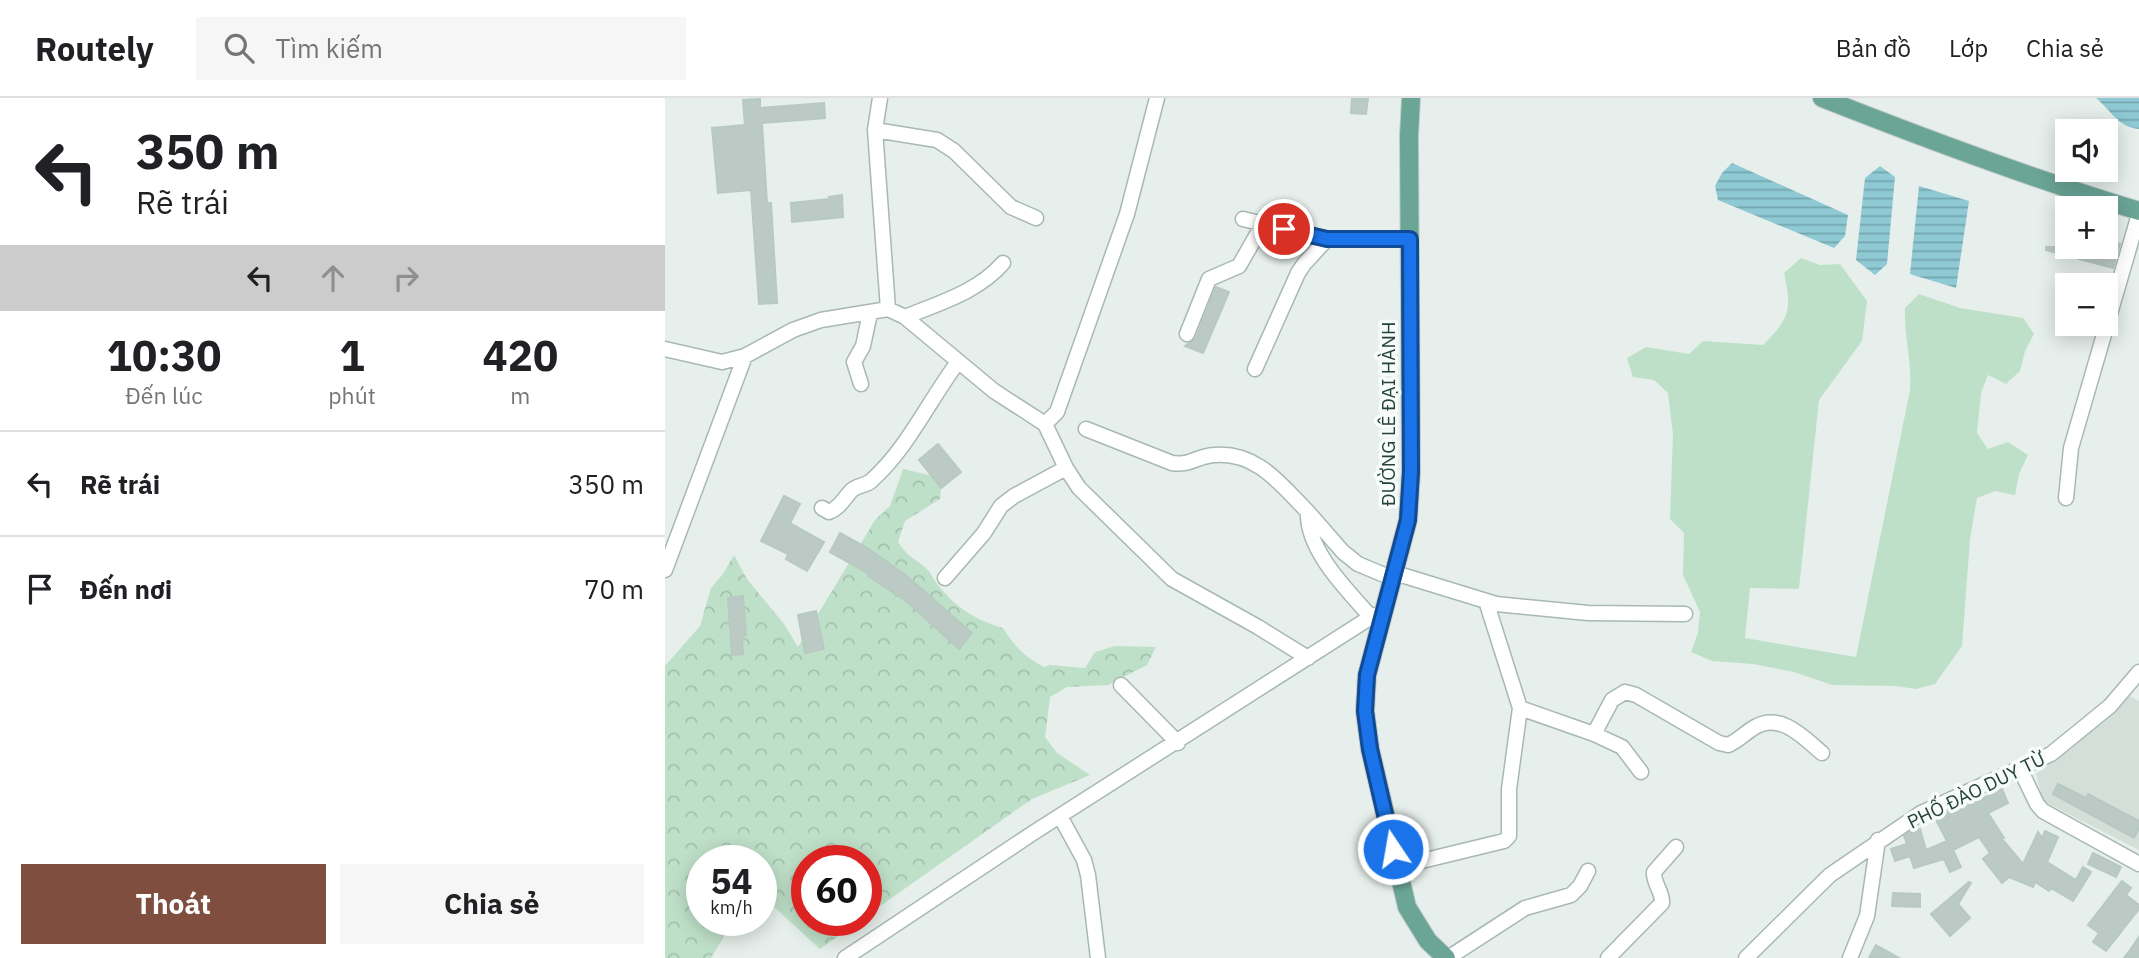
<!DOCTYPE html>
<html lang="vi">
<head>
<meta charset="utf-8">
<style>
  body { margin:0; font-family:"IBM Plex Sans",sans-serif; background:#f6f6f6; color:#202124; height:100vh; display:flex; flex-direction:column; font-size:26px; white-space:nowrap }
  * { box-sizing:border-box; margin:0 }
  p { font-size:23px; color:#757577 }
  .icon { flex:none; width:38px; height:38px; fill:none; stroke:currentColor; stroke-width:2; stroke-linecap:round; stroke-linejoin:round }
  .map { position:relative; flex:1; overflow:hidden }
  .panel { display:flex; flex-direction:column; background:#fff; width:665px }
  .panel>* { flex:none }
  .hud { background:#fff; color:#202124; overflow:hidden }
  .fabs { position:absolute; left:1390px; top:21px; display:grid; gap:14px }
  .fabs a { display:grid; place-items:center; width:63px; height:63px; border-radius:0px; background:#fff; box-shadow:0 4px 18px #0003; font-size:35px }
  .speed { position:absolute; left:21px; top:747px; display:flex; gap:14px; font-size:35px; font-weight:700; text-align:center }
  .speed>* { display:grid; place-content:center; width:91px; height:91px; border-radius:50%; background:#fff; box-shadow:0 4px 18px #0003; line-height:1 }
  .speed small { font-size:18px; font-weight:400 }
  .speed .limit { border:10px solid #d22; background:#fff; color:#111 }
  .pin { position:absolute; display:grid; place-items:center; width:60px; height:60px; color:#fff; margin:-30px; border:4px solid #fff; border-radius:50%; box-shadow:0 2px 7px #0007 }
  .me { position:absolute; width:77px; margin:-38px; rotate:348deg; stroke-linejoin:round; filter:drop-shadow(0 0 5px #0008) }
  .turn { display:flex; align-items:center; gap:24px; height:147px; padding:0 21px; font-size:32px }
  .turn .icon { width:91px; height:91px; stroke-width:2.5 }
  .turn b { display:block; font-size:49px; line-height:60px }
  .lanes { display:flex; align-items:center; height:66px; padding:0 21px; background:#0003; justify-content:center; gap:35px; direction:ltr }
  .lanes .off { opacity:.35 }
  .eta { display:flex; justify-content:space-evenly; align-items:center; height:119px; text-align:center }
  .eta b { font-size:42px; font-weight:700; line-height:49px }
  .cta { display:flex; gap:14px; margin-top:auto; padding:14px 21px }
  .cta a { flex:1; height:80px; border-radius:0px; background:#7f4e3f; color:#fff; font-size:28px; font-weight:700; line-height:80px; text-align:center }
  .cta a+a { background:#f6f6f6; color:#202124 }
  ul { padding:0; list-style:none }
  li { display:flex; align-items:center; gap:21px; height:105px; padding:0 21px; border-top:2px solid #e0e0e0 }
  li div { flex:1 }
  li b { display:block; font-size:26px }
  li em { font-style:normal }
  header { display:flex; align-items:center; gap:42px; box-sizing:border-box; height:98px; padding:0 35px; background:#fff; border-bottom:2px solid #e0e0e0 }
  header strong { font-size:33px }
  nav { display:flex; gap:38px; margin-inline-start:auto; font-size:24px }
  .search { width:490px; height:63px; background:#f6f6f6; display:flex; align-items:center; gap:18px; box-sizing:border-box; padding:0 24px; border-radius:0px; color:#757577; font-size:26px }
  main { display:flex; flex:1; min-height:0 }
  .map>svg:first-child { display:block }
</style>
</head>
<body>
<header>
<strong>Routely</strong>
<div class="search"><svg class="icon" aria-label="search" viewBox="0 0 24 24"><circle cx="10" cy="10" r="6"/><path d="M15 15l6 6"/></svg>Tìm kiếm</div>
<nav><a>Bản đồ</a><a>Lớp</a><a>Chia sẻ</a></nav>
</header>
<main>
<section class="panel">
<div class="hud">
<div class="turn"><svg class="icon" aria-label="left" viewBox="0 0 24 24"><path d="M17 20v-9H6M10 6l-5 5 5 5"/></svg><div><b>350 m</b>Rẽ trái</div></div>
<div class="lanes"><svg class="icon" aria-label="left" viewBox="0 0 24 24"><path d="M17 20v-9H6M10 6l-5 5 5 5"/></svg><svg class="icon off" aria-label="ahead" viewBox="0 0 24 24"><path d="M12 20V5M6 11l6-6 6 6"/></svg><svg class="icon off" aria-label="right" viewBox="0 0 24 24"><path d="M7 20v-9h11M14 6l5 5-5 5"/></svg></div>
</div>
<div class="eta">
<div><b>10:30</b><p>Đến lúc</p></div>
<div><b>1</b><p>phút</p></div>
<div><b>420</b><p>m</p></div>
</div>
<ul>
<li><svg class="icon" aria-label="left" viewBox="0 0 24 24"><path d="M17 20v-9H6M10 6l-5 5 5 5"/></svg><div><b>Rẽ trái</b></div><em>350 m</em></li>
<li><svg class="icon" aria-label="arrive" viewBox="0 0 24 24"><path d="M6 21V4h12l-3 4 3 4H6"/></svg><div><b>Đến nơi</b></div><em>70 m</em></li>
</ul>
<div class="cta"><a>Thoát</a><a>Chia sẻ</a></div>
</section>
<div class="map">
<svg width="1474" height="860" viewBox="0 0 1474 860">
  <defs>
    <pattern id="forest-crowns" width="20" height="18" patternUnits="userSpaceOnUse" patternTransform="scale(1.75)"><rect width="20" height="18" fill="#bfe0c8"/><path d="M2 6a3 3 0 1 1 6 0M12 15a3 3 0 1 1 6 0" fill="none" stroke="#a4c1ad"/></pattern>
    <pattern id="water-rules" width="6" height="5" patternUnits="userSpaceOnUse" patternTransform="scale(1.75)"><rect width="6" height="5" fill="#8ec9d4"/><path d="M0 2.5h6" fill="none" stroke="#74a5ad"/></pattern>
  </defs>
  <rect width="100%" height="100%" fill="#e6efeb"/>
  <path fill="#d4dfda" d="M1464,598L1474,603V752L1378,703L1371,676Z"/>
  <path fill="#bfe0c8" d="M1136,160L1155,167L1175,166L1202,203L1197,243L1154,302L1134,491L1085,490L1080,540L1191,559L1245,292C1247,263 1239,238 1240,210L1254,196L1295,210L1358,220L1369,236L1360,253L1355,273L1341,286L1323,277L1316,295L1312,335L1323,351L1343,344L1363,357L1354,376L1350,397L1330,393L1312,400L1305,441L1297,548L1270,586L1251,591L1231,588L1167,587L1129,574L1088,566L1047,563L1026,554L1033,535L1035,514L1018,477L1019,435L1005,421L1008,336L1003,295L989,282L968,279L962,260L981,249L1024,256L1038,243L1098,247C1125,220 1127,212 1119,175Z"/>
  <path fill="url(#forest-crowns)" d="M238,371L277,380L275,401L240,423L233,444C244,460 248,459 261,470C266,475 269,483 274,488C291,510 311,522 338,530C349,548 360,559 379,569L385,567L420,570L430,554L450,548L491,549L482,567L443,587L402,589L385,599L380,639L392,655L425,677L367,701L201,818V763H142V822L195,823L155,851L96,797V763H37V822L68,823L46,860H0V568L35,528L46,490L58,476L69,457L82,481L119,526L133,549L210,422L225,408Z"/>
  <path fill="url(#water-rules)" d="M1431,0H1474V31C1452,29 1446,12 1431,0Z
    M1067,65L1183,117L1180,138L1169,150L1053,102L1050,88L1057,75Z
    M1215,68L1230,79L1222,166L1210,177L1191,162L1200,80Z
    M1254,88L1304,103L1291,190L1245,176Z"/>
  <path fill="#bbcac4" stroke="#b8c9c2" stroke-width="2" d="M687,0H703L701,16L686,15Z
    M95,1V10L159,5L160,20L97,25L102,105H106L112,205L94,206L86,92L53,95L47,30L80,27L78,2Z
    M177,97L178,119L127,124L126,105L165,101L164,99Z
    M1440,142L1455,146L1448,170L1381,152V149H1440Z
    M551,189L564,194L538,255L520,248L531,240Z
    M273,346L296,374L276,390L254,362Z
    M119,398L135,406L125,425L159,444L142,473L121,461L123,456L96,443Z
    M175,435L204,451L243,479L307,535L294,551L241,503L203,478L204,476L165,454Z
    M78,498L81,537L77,538L78,556L67,557L63,500Z
    M151,513L159,551L140,555L133,517Z
    M1393,686L1421,700L1423,696L1474,723V731L1469,740L1388,696Z
    M1337,691L1343,705L1323,715L1339,740L1337,741L1358,766L1373,734L1377,740L1380,733L1393,739L1382,764L1411,782L1418,769L1426,774L1408,803L1386,790L1384,793L1370,784L1368,789L1344,779L1337,785L1318,761L1325,755L1314,739L1288,752L1296,769L1285,774L1279,761L1249,770L1245,758L1230,763L1226,751L1242,746L1239,738L1245,734L1255,731L1261,752L1282,743L1270,720L1285,713L1287,715Z
    M1428,755L1456,769L1451,779L1423,766Z
    M1457,783L1466,790L1461,797L1474,807V811L1441,853L1428,844L1434,835L1423,827Z
    M1304,784L1306,785L1293,806L1305,820L1285,838L1266,816Z
    M1228,795L1255,796V809L1227,808Z
    M1474,839V860H1459L1465,852Z
    M1211,847L1234,860H1204Z"/>
  <g fill="none" stroke-linecap="round" stroke-linejoin="round">
    <g stroke="#a8b8b2" stroke-width="17">
      <path id="minor" d="M215,0L210,32L223,211
        M210,32L272,42L289,53L346,109L371,120
        M578,121L662,141H745
        M240,219C274,205 313,194 338,165
        M522,236L544,181L574,168L598,126
        M0,251L57,264L80,258L128,232L156,222L223,211L240,219L329,293L380,326L401,370L414,390L507,481L593,529L643,560
        M590,271L633,175L639,166L662,141
        M196,286L189,264L198,248L205,215
        M380,326L392,314L462,116L492,0
        M421,331L507,365C525,368 532,358 549,357C592,353 616,387 643,414C641,452 683,493 706,519
        M1401,400L1406,350L1474,116
        M157,410L164,414C175,410 179,400 187,392C193,387 200,388 206,383C243,350 263,304 293,264
        M643,414L678,454L693,466L729,481
        M0,472L80,258
        M730,475L831,506L923,515L1020,516
        M280,480L319,435L336,408L349,398L401,370
        M456,587L513,645
        M855,610L929,636L957,649L976,674
        M929,636L947,602L960,594L971,597L1054,645L1063,647C1073,643 1081,634 1090,629C1116,614 1139,640 1157,655
        M1355,671L1372,706L1378,713L1474,766
        M395,718L419,762L423,777L433,860
        M732,769L839,743L844,738V691L855,610L821,503
        M180,860L368,735L706,519L718,514
        M783,860L860,810L906,797L915,788L923,773
        M943,860L997,805C998,794 988,785 989,774L1011,749
        M1081,860L1165,777L1256,715L1386,656L1445,608L1474,574
        M1185,860L1202,818L1213,742"/>
    </g>
    <g stroke="#c2cac8" stroke-width="20">
      <path id="major" d="M746,0L744,38L746,374L743,422L702,577L700,613L705,651L742,809L763,843L781,860
        M1157,0C1261,41 1367,81 1474,113"/>
    </g>
    <use href="#minor" stroke="#fff" stroke-width="14"/>
    <use href="#major" stroke="#6aa596" stroke-width="18"/>
  </g>
  <g fill="none" stroke-linecap="round" stroke-linejoin="round">
    <g stroke="#114b97" stroke-width="18">
      <path id="route" d="M619,131L662,141H745L746,374L743,422L702,577L700,613L705,651L728,751"/>
    </g>
    <use href="#route" stroke="#1a73e8" stroke-width="12"/>
  </g>
  <g text-anchor="middle" dominant-baseline="central" stroke-width="7" stroke-linejoin="round" paint-order="stroke">
    <g font-size="19" fill="#24423a" stroke="#f7fbf9">
      <text transform="translate(723 316) rotate(-90)">ĐƯỜNG LÊ ĐẠI HÀNH</text>
      <text transform="translate(1311 692) rotate(-26)">PHỐ ĐÀO DUY TỪ</text>
    </g>
  </g>
</svg>
<div class="fabs">
<a><svg class="icon" aria-label="sound" viewBox="0 0 24 24"><path d="M4 9h4l5-4v14l-5-4H4zM17 9q2 3 0 6"/></svg></a>
<a>+</a>
<a>−</a>
</div>
<div class="speed"><div>54<small>km/h</small></div><div class="limit">60</div></div>
<div class="pin" style="left:619px;top:131px;background:#d93025"><svg class="icon" aria-label="arrive" viewBox="0 0 24 24"><path d="M6 21V4h12l-3 4 3 4H6"/></svg></div>
<svg class="me" style="left:728px;top:751px" viewBox="-20 -20 40 40"><circle r="17" fill="#1a73e8" stroke="#fff" stroke-width="3"/><path d="M0-11L8 9 0 5-8 9z" fill="#fff"/></svg>
</div>
</main>
</body>
</html>
